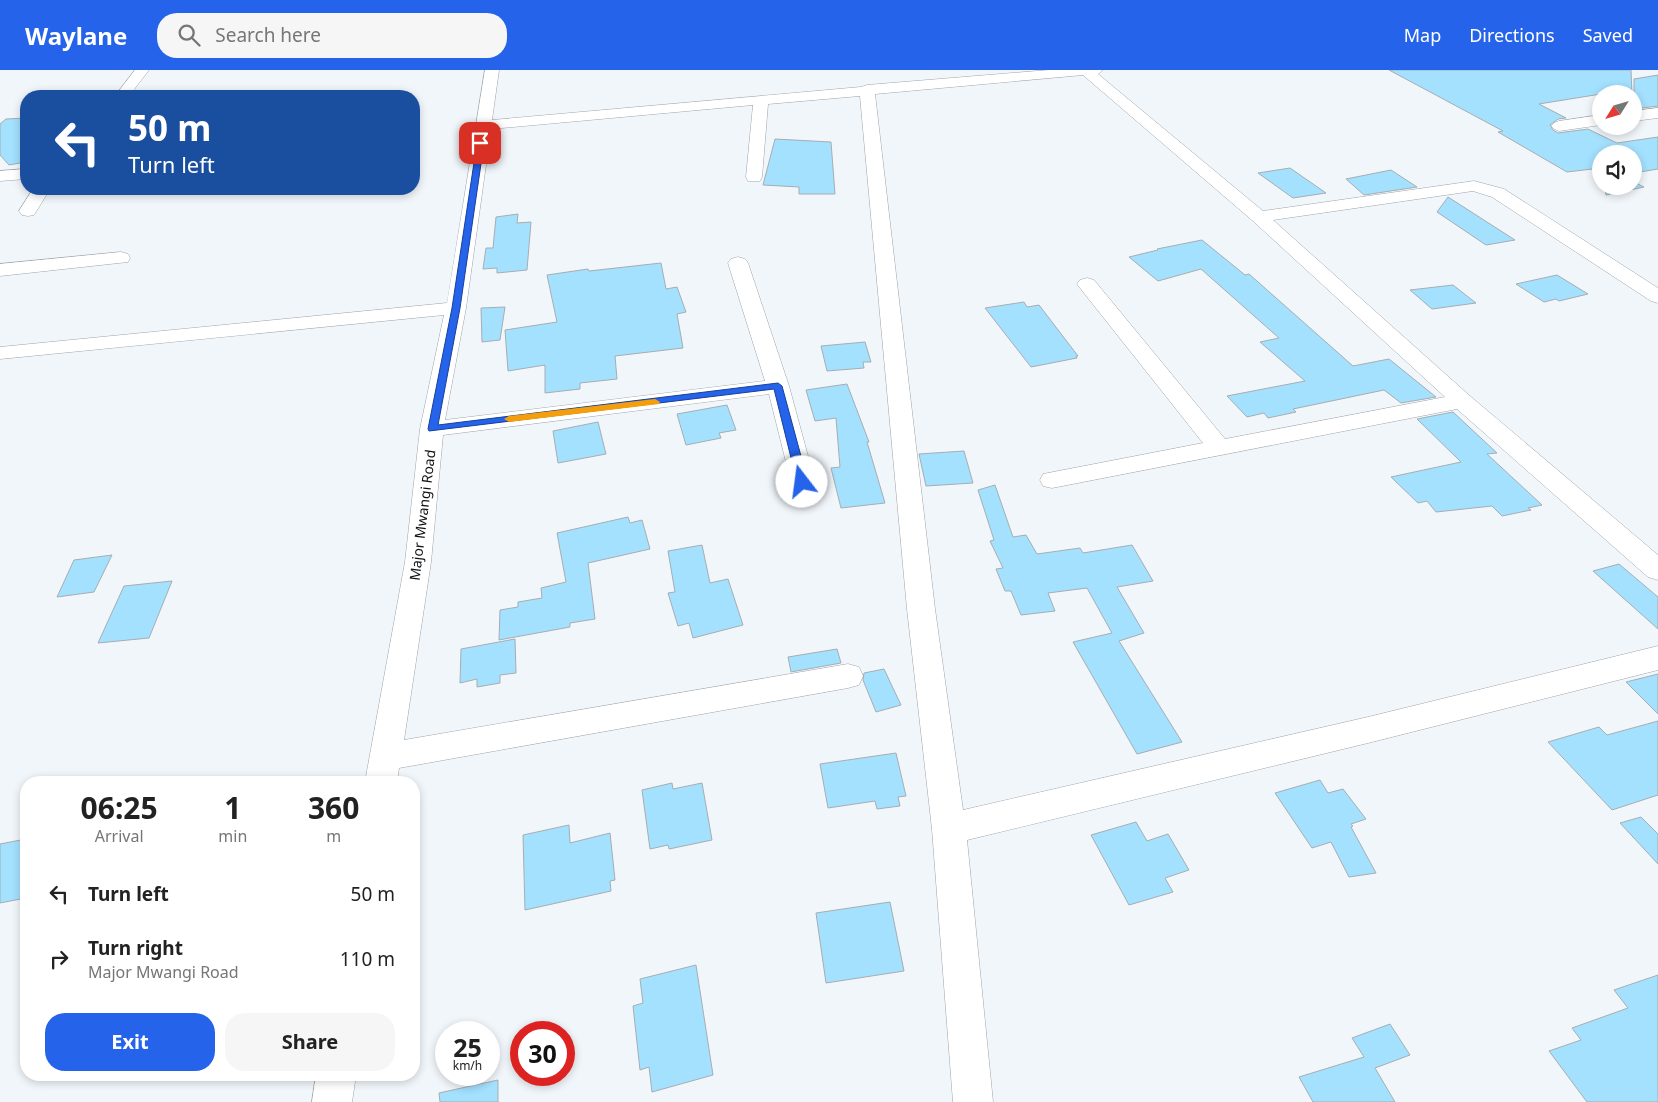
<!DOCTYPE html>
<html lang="en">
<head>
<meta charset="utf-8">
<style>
  body { margin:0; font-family:"Noto Sans",sans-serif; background:#f6f6f6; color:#222; height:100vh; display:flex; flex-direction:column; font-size:19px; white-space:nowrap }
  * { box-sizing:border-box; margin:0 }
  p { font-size:16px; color:#767676 }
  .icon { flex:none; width:28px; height:28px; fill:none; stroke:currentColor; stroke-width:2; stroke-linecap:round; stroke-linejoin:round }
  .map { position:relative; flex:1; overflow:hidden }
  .sheet { position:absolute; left:20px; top:706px; width:400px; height:305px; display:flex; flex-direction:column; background:#fff; border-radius:20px; box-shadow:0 2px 8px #0003 }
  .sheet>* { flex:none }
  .banner { position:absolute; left:20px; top:20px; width:400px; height:105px; border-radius:20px; box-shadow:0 2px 8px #0003; background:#1a4fa0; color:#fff; overflow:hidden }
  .needle { width:32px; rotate:233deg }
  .buttons { position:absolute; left:1592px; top:15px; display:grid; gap:10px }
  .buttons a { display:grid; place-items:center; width:50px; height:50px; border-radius:50%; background:#fff; box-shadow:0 2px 8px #0003; font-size:25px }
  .speed { position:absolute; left:435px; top:951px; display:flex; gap:10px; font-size:25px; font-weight:700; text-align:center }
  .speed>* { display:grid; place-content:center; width:65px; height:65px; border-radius:50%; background:#fff; box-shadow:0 2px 8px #0003; line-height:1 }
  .speed small { font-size:12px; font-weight:400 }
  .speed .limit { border:8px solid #d22; background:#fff; color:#111 }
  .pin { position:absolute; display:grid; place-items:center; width:42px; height:42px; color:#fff; margin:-21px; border-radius:10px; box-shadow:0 2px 8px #0006 }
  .me { position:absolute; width:55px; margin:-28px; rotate:345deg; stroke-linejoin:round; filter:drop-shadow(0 0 4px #0008) }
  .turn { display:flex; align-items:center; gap:18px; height:105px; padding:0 25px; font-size:22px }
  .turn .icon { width:65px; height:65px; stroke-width:2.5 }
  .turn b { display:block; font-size:35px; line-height:42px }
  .eta { display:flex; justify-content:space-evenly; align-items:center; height:85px; text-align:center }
  .eta b { font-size:30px; font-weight:700; line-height:35px }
  .primary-button { display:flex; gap:10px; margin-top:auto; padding:10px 25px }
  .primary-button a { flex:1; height:58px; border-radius:20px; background:#2563eb; color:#fff; font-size:20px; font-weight:700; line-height:58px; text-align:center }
  .primary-button a+a { background:#f6f6f6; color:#222 }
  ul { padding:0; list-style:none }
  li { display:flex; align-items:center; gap:15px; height:65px; padding:0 25px }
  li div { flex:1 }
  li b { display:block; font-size:19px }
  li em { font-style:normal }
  header { display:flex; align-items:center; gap:30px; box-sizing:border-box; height:70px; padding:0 25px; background:#2563eb; color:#fff }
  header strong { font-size:24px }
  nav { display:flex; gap:28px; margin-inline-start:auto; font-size:18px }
  .search { width:350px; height:45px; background:#f6f6f6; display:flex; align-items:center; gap:12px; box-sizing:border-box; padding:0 18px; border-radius:20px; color:#767676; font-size:19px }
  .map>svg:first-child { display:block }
</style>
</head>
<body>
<header>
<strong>Waylane</strong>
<div class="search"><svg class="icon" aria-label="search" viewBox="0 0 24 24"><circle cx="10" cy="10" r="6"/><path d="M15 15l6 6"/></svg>Search here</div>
<nav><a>Map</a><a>Directions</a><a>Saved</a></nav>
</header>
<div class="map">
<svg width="1658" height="1032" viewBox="0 0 1658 1032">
  <rect width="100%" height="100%" fill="#f1f6fb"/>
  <path fill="#a3e1ff" stroke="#a7adb1" d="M1389,0H1631L1632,24H1601L1539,34L1566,48L1558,49L1550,55L1553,60L1558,63L1588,59L1617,73L1658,67V99L1634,103V84H1601V98L1567,102L1498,62L1503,61Z
    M1658,5V36L1642,38L1634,35V9Z
    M26,48V92L9,95L0,85V54L6,49Z
    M775,69L831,72L835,124H799V117L763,115Z
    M1290,98L1326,123L1293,128L1258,103Z
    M1391,100L1417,117L1364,125L1346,109Z
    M1634,112L1644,117L1606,125L1605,116H1634Z
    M1448,127L1515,170L1486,175L1437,142Z
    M518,144L517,153L531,152L527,200L497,203V198L483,199L486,178H493L496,147Z
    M1202,170L1245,205L1249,204L1353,296L1389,289L1436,327L1401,333L1384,320L1293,339L1296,342L1268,348L1264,343L1247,347L1227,326L1305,311L1260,272L1279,268L1201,199L1158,211L1129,187L1158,180L1157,179Z
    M661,193L666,219L677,217L686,242L677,244L683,278L615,286L617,309L580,313V319L545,323V295L508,301L505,260L557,252L547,205L588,199L589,201Z
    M1557,205L1588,224L1559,231L1556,229L1544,232L1516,214Z
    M1453,215L1476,233L1432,239L1410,220Z
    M1024,232L1027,237L1039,235L1078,286H1076L1077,288L1031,297L985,238Z
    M505,237L500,270L482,272L481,238Z
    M865,272L871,292H863L864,298L827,301L821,276Z
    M847,314L869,372H867L885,433L841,438L831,398L840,397L836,348L815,351L806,320Z
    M727,335L736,360L719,363L721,368L686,375L677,344Z
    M1453,342L1497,383L1487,384L1542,435L1528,438L1531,440L1502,446L1492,436L1436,442L1427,431L1418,433L1391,407L1461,392L1417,349Z
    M598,352L606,384L558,393L553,361Z
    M964,381L973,413L926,416L919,384Z
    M995,415L1013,467L1026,465L1037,484L1080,478L1083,483L1132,475L1153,511L1117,517L1144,563L1119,571L1182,672L1137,684L1073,572L1112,563L1087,518L1048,523L1055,541L1021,545L1011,521H1005L996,499L1003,498L990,471L994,470L978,420Z
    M628,447L630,453L642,450L650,479L588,493L595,549L570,553V557L499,570L500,540L518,537V532L542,528L541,518L566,512L557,463Z
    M702,475L710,513L728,509L743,555L693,568L689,553L678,556L668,523L675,522L668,481Z
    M112,485L94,522L57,527L74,490Z
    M1619,494L1658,527V559L1593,501Z
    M172,511L149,568L98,573L124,516Z
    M515,569L516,603L500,605V613L477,617V609L460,613L461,579Z
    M837,579L841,593L791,602L788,587Z
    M884,599L901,635L876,642L863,610L864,603Z
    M1658,604V644L1626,612Z
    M1658,651V725L1612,740L1548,672L1599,657L1607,665Z
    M896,683L906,726L898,727L900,736L877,739L875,731L828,738L820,694Z
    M1320,710L1328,723L1343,719L1366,749L1351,754L1353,756L1351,757L1376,803L1349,807L1331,772L1312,778L1275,723Z
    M672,713L673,719L702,713L712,770L669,779L668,775L650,779L642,720Z
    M1641,747L1658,764V794L1620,753Z
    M1136,752L1147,771L1168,764L1189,800L1165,808L1173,822L1129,835L1091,765Z
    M569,755L570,773L610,763L615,810L610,811L611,821L525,840L523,765Z
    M26,769V828L0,833V774Z
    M890,832L904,901L826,913L816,843Z
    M696,895L713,1005L652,1022L649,997L640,1000L633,936L643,933L640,909Z
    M1658,905V1032H1587L1549,981L1581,970L1572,958L1628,938L1614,920Z
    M1390,954L1410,985L1375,998L1395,1032H1313L1299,1007L1364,987L1352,968Z
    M498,1010V1032H440L439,1023Z"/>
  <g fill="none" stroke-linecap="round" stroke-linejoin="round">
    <g stroke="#9fa3a8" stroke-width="1">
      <path id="minor" d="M135,0H149L129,26H115Z
        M485,0H499L492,50L861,17L867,15L1049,0H1103L1098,4L1263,141L1474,111L1504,119L1658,218V233L1651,231L1492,127L1473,121L1273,150L1470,326L1658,485V510L1648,507L1457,339L1052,418L1043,416L1040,410L1043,404L1203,373L1080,218L1077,214L1080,210L1087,208L1094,210L1225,369L1445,327L1253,151L1083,5L875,24L935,539L963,740L1368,647L1658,576V600L1368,673L967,770L993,1032H953L932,759L907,539L860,26L768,34L762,107L760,111H748L746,107L753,35L491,59L466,238L445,350L765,311L728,193L731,189L738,187L745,189L748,193L789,316L815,412L812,418L803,420L794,418L791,412L769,324L443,365L431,492L404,670L848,594L859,597L863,606L859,615L848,618L399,698L397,712H365L405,492L420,359L444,245L0,289V277L447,233Z
        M1658,38V48L1634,51V41Z
        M1601,45V55L1559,61L1554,59L1551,56L1554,53L1559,51Z
        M26,99V109L0,111V101Z
        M33,119H50L34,145L28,146L22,145L19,141Z
        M121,182L128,184L130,188L128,192L0,206V194Z
        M316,1005H356L352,1032H312Z"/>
    </g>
    <use href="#minor" fill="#fff" fill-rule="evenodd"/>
  </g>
  <path fill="#2563eb" stroke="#184099" d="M480,71L484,73L460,238L438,355L778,313L782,316L808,412L806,414L802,415L797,412L774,319L429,361L428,359L452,238L477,73Z"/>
  <path fill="#f59e0b" d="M655,329L660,332L659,334L509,352L504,349L509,346Z"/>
  <g text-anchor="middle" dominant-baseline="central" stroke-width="5" stroke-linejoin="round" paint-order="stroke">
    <g font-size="14" fill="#101214" stroke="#fff">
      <text transform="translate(422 445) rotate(-83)">Major Mwangi Road</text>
    </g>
  </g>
</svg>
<div class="buttons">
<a><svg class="needle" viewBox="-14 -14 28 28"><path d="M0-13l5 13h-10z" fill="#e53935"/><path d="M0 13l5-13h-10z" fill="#767676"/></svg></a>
<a><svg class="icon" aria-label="sound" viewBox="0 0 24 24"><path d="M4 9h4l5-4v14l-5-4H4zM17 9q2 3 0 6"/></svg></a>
</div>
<div class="speed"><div>25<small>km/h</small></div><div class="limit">30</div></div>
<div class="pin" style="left:480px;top:73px;background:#d93025"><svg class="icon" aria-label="arrive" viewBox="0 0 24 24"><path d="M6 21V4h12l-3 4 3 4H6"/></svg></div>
<svg class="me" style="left:802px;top:412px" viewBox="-20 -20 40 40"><circle r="19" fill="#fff"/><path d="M0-13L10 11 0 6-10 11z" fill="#2563eb"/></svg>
<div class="banner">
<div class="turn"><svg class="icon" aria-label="left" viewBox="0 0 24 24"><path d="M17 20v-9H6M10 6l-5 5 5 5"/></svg><div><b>50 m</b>Turn left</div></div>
</div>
<section class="sheet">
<div class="eta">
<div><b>06:25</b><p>Arrival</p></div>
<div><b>1</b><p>min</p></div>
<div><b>360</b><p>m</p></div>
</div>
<ul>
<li><svg class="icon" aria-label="left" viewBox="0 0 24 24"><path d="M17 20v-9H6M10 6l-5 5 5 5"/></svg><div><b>Turn left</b></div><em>50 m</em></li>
<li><svg class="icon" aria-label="right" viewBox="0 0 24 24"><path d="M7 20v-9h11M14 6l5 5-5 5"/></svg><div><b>Turn right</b><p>Major Mwangi Road</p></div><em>110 m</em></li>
</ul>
<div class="primary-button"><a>Exit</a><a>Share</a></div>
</section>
</div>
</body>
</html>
